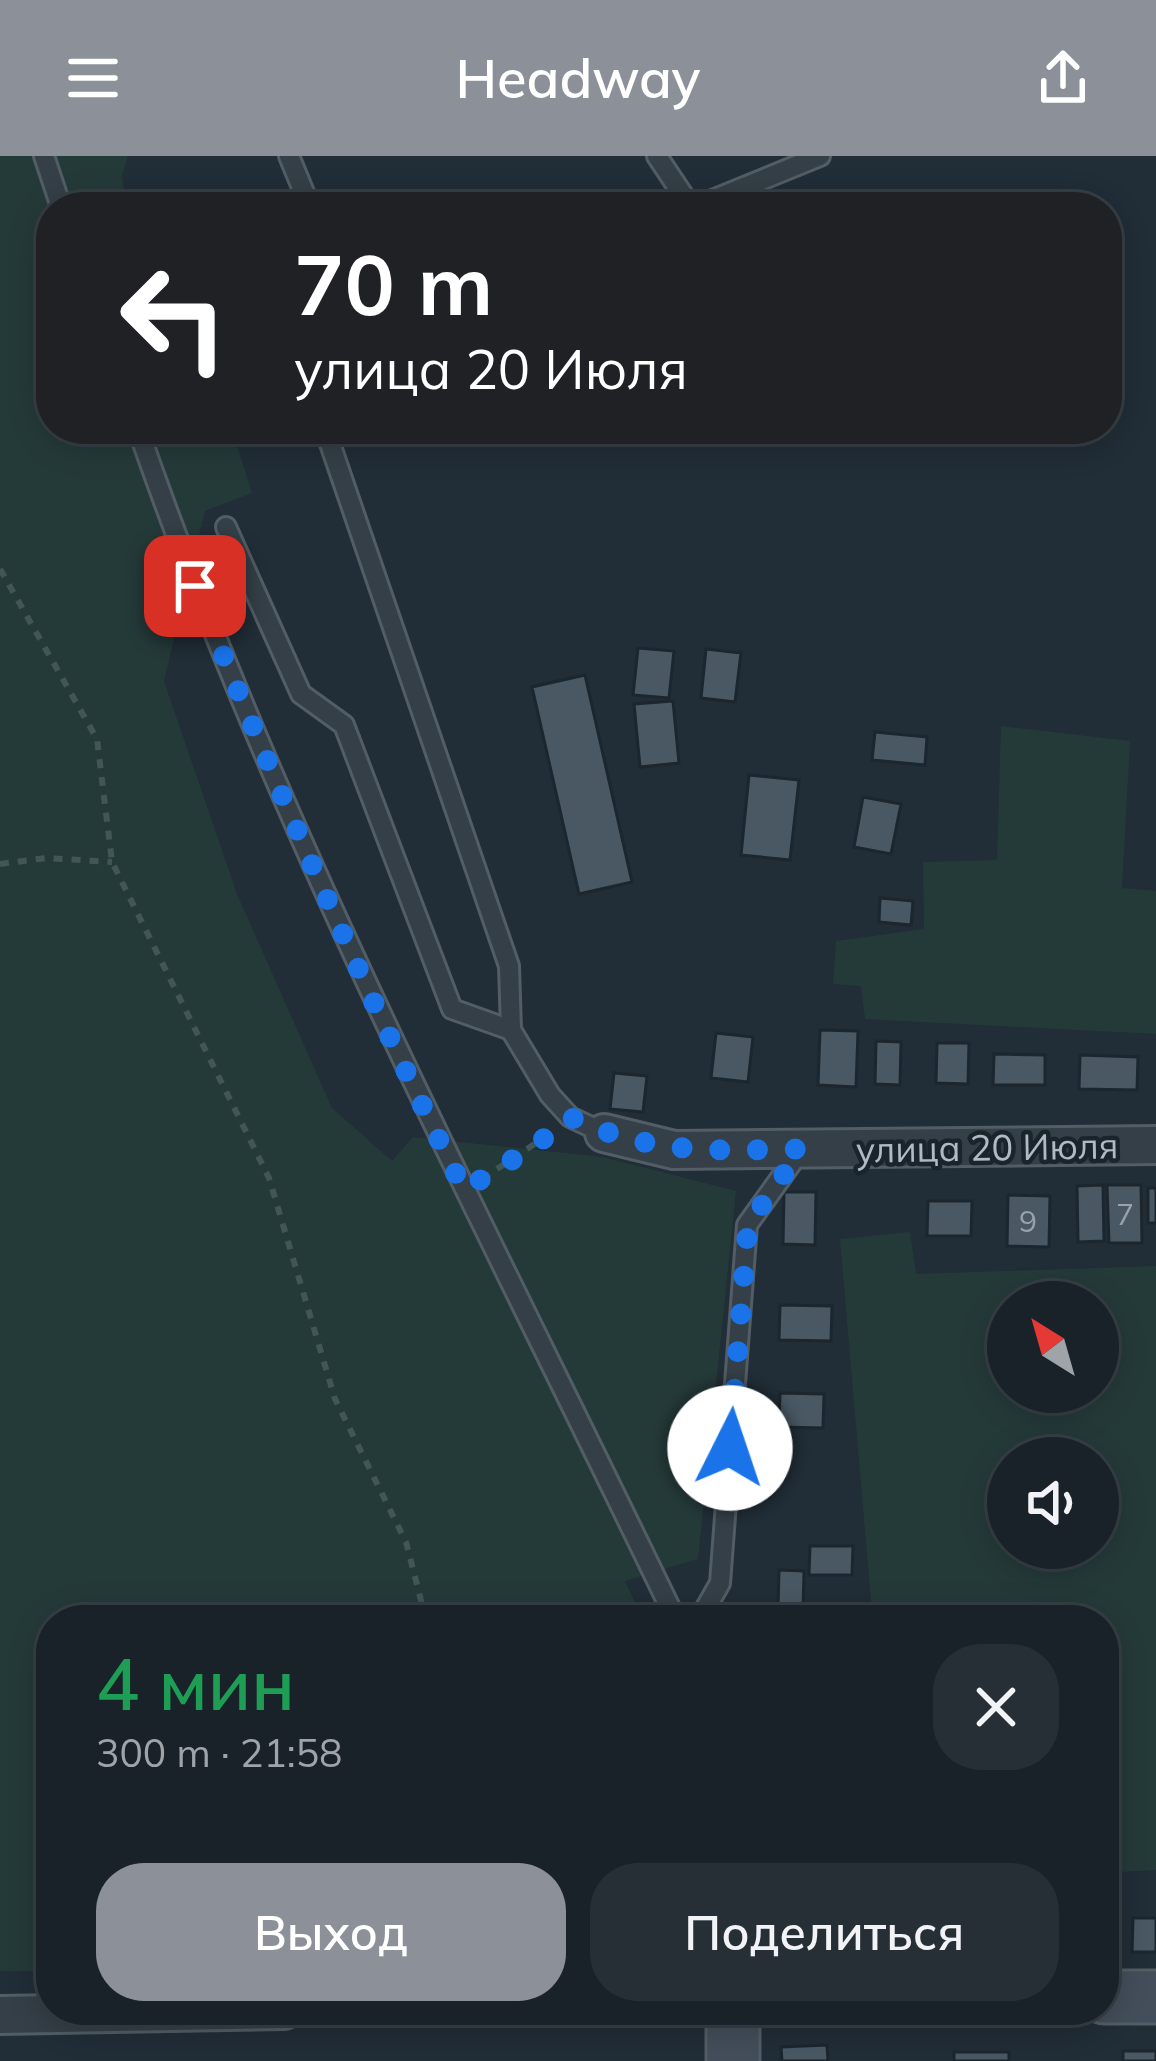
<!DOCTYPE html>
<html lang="ru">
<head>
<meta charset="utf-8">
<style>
  body { margin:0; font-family:Mulish,sans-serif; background:#262f35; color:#f1f3f6; height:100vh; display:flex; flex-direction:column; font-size:45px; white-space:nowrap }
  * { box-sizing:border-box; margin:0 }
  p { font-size:39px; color:#9fa4a8 }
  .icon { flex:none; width:66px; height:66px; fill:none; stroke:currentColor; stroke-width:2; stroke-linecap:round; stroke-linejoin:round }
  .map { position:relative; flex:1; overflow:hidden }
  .side { position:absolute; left:36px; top:1449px; width:1083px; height:420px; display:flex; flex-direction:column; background:#192229; border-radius:48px; box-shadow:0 6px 30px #0003,0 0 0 3px #373f46 }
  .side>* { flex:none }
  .top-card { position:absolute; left:36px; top:36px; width:1086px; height:252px; border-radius:48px; box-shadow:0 6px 30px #0003,0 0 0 3px #373f46; background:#202124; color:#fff; overflow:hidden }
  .needle { width:78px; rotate:323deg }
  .tools { position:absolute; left:987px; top:1125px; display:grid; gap:24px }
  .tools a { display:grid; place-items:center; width:132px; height:132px; border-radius:50%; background:#192229; box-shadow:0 6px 30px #0003,0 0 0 3px #373f46; font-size:60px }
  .pin { position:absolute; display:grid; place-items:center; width:102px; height:102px; color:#fff; margin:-51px; border-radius:24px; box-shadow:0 6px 18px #0006 }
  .me { position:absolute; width:132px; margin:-66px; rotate:4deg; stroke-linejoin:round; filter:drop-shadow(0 0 9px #0008) }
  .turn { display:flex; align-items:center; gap:42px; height:252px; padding:0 60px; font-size:54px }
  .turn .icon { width:156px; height:156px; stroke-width:2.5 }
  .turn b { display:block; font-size:84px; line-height:102px }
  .round { display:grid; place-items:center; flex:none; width:126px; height:126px; border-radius:48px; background:#262f35 }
  .headline { display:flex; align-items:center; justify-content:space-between; height:204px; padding:0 60px }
  h1 { font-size:72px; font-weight:600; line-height:90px; color:#1e9e55 }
  .primary-button { display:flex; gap:24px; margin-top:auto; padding:24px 60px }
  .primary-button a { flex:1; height:138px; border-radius:48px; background:#8c9099; color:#fff; font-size:48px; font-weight:600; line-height:138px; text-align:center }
  .primary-button a+a { background:#262f35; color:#f1f3f6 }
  header { display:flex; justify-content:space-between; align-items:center; height:156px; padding:0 60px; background:#8c9099; color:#fff; font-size:54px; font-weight:600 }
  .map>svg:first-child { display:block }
</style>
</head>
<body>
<header><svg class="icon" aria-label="menu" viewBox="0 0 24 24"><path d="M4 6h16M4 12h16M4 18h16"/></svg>Headway<svg class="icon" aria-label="share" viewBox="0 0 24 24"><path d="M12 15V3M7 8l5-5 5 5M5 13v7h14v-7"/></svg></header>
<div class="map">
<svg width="1156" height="1905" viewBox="0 0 1156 1905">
  <rect width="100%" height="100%" fill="#212d37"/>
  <path fill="#243a39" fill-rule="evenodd" d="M0,0H128L122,20L126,51H51V273H232L252,337L205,355L164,525L237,738L332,952L392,1005L413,981L603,1001L736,1035L698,1403L625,1425L643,1464H51V1815H0Z
    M1001,570L1130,585L1122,732L1156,735V878L865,863L861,830L833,828L836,785L924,773L923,706L997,704Z
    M910,1076L916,1118L1156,1110V1714L1104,1717V1464H924L923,1460L872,1456L840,1083ZM1008,1146H1098V1236H1008ZM1098,1302V1392H1008V1302Z"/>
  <path fill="#495863" stroke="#1c262e" stroke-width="3" d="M638,492L674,495L669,542L633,539Z
    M706,493L741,497L735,546L701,542Z
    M585,519L632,726L579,738L532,531Z
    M673,545L679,607L640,611L634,548Z
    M875,576L927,581L925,609L872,604Z
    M749,619L799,624L790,704L741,699Z
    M863,641L901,648L891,698L854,691Z
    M880,742L913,745L911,769L879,766Z
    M820,874L858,875L856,931L818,929Z
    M716,877L753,881L748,926L711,922Z
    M876,885L901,886L900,929L875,928Z
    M937,887H969L968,928L936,927Z
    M994,898L1045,899V929H993Z
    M1080,899L1138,901L1137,934L1079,933Z
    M614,917L647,920L643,956L610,953Z
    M1103,1029L1104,1085L1078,1086L1077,1030Z
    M1107,1029H1141L1142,1087H1109Z
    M1148,1032H1156V1067H1148Z
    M784,1036H816L815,1089L783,1088Z
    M1008,1039L1050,1040L1049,1091L1007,1090Z
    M928,1045H972L971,1080H927Z
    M780,1149L832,1150L831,1185L779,1184Z
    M780,1237L824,1238L823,1272L779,1271Z
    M810,1390H853L852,1419H809Z
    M779,1414L804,1415L803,1453L778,1452Z
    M1133,1762H1156V1796H1132Z
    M827,1889L828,1905H782L781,1891Z
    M1123,1895H1156V1905H1123Z
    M954,1896H1009V1905H954Z"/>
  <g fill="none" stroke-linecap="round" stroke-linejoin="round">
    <g stroke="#525d65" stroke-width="24">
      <path id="lane" d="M44,0L61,51
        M289,0L310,51
        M657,0L691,51
        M695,51L820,0
        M138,273C281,686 487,1071 676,1464
        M325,273L509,810L511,874L550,939L570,961L604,977
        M226,371L301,538L344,569L452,853L511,874
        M699,1464L720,1427L747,1069L800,995"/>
    </g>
    <g stroke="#525d65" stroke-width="42">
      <path id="street" d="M604,977L674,994L1156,989
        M0,1859L284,1854"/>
    </g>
    <g stroke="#525d65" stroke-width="57">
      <path id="secondary" d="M1104,1841H1156
        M733,1854V1905"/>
    </g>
    <path stroke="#425656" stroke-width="6" stroke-dasharray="9 9" stroke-linecap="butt" d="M0,413L97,583L112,706L269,1022L335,1243L406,1386L426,1464
      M0,708L46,702L112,706
      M482,1023L551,977"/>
    <use href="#lane" stroke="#343f47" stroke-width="18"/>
    <use href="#street" stroke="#343f47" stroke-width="36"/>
    <use href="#secondary" stroke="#434e5a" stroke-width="51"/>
  </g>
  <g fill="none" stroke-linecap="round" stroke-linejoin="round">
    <path stroke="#1a73e8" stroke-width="21" stroke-dasharray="0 37.8" d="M195,430C278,634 365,837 464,1034L536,989L570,961C654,1000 712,994 802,993L748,1069L730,1292"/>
  </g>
  <g text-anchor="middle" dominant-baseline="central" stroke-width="9" stroke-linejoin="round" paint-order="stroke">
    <g font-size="30" fill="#96a2ac">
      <text x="1125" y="1058">7</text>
      <text x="1028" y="1065">9</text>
    </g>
    <g font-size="36" fill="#afbac4" stroke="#1a242c">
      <text transform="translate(987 991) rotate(-1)">улица 20 Июля</text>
    </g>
  </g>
</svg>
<div class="tools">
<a><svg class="needle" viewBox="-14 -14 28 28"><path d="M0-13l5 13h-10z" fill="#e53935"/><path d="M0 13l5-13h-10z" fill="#9fa4a8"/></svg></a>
<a><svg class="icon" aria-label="sound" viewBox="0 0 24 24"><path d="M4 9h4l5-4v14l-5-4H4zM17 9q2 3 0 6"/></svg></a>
</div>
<div class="pin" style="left:195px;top:430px;background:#d93025"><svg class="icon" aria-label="arrive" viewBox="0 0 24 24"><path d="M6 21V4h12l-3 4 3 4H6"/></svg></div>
<svg class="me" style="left:730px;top:1292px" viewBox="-20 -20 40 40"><circle r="19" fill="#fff"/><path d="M0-13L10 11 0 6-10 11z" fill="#1a73e8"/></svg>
<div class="top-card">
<div class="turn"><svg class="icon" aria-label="left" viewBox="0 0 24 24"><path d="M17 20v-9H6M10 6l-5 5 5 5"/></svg><div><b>70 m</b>улица 20 Июля</div></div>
</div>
<section class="side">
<div class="headline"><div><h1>4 мин</h1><p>300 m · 21:58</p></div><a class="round"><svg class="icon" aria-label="close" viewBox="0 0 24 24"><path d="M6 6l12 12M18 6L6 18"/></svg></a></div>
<div class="primary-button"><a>Выход</a><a>Поделиться</a></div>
</section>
</div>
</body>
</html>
